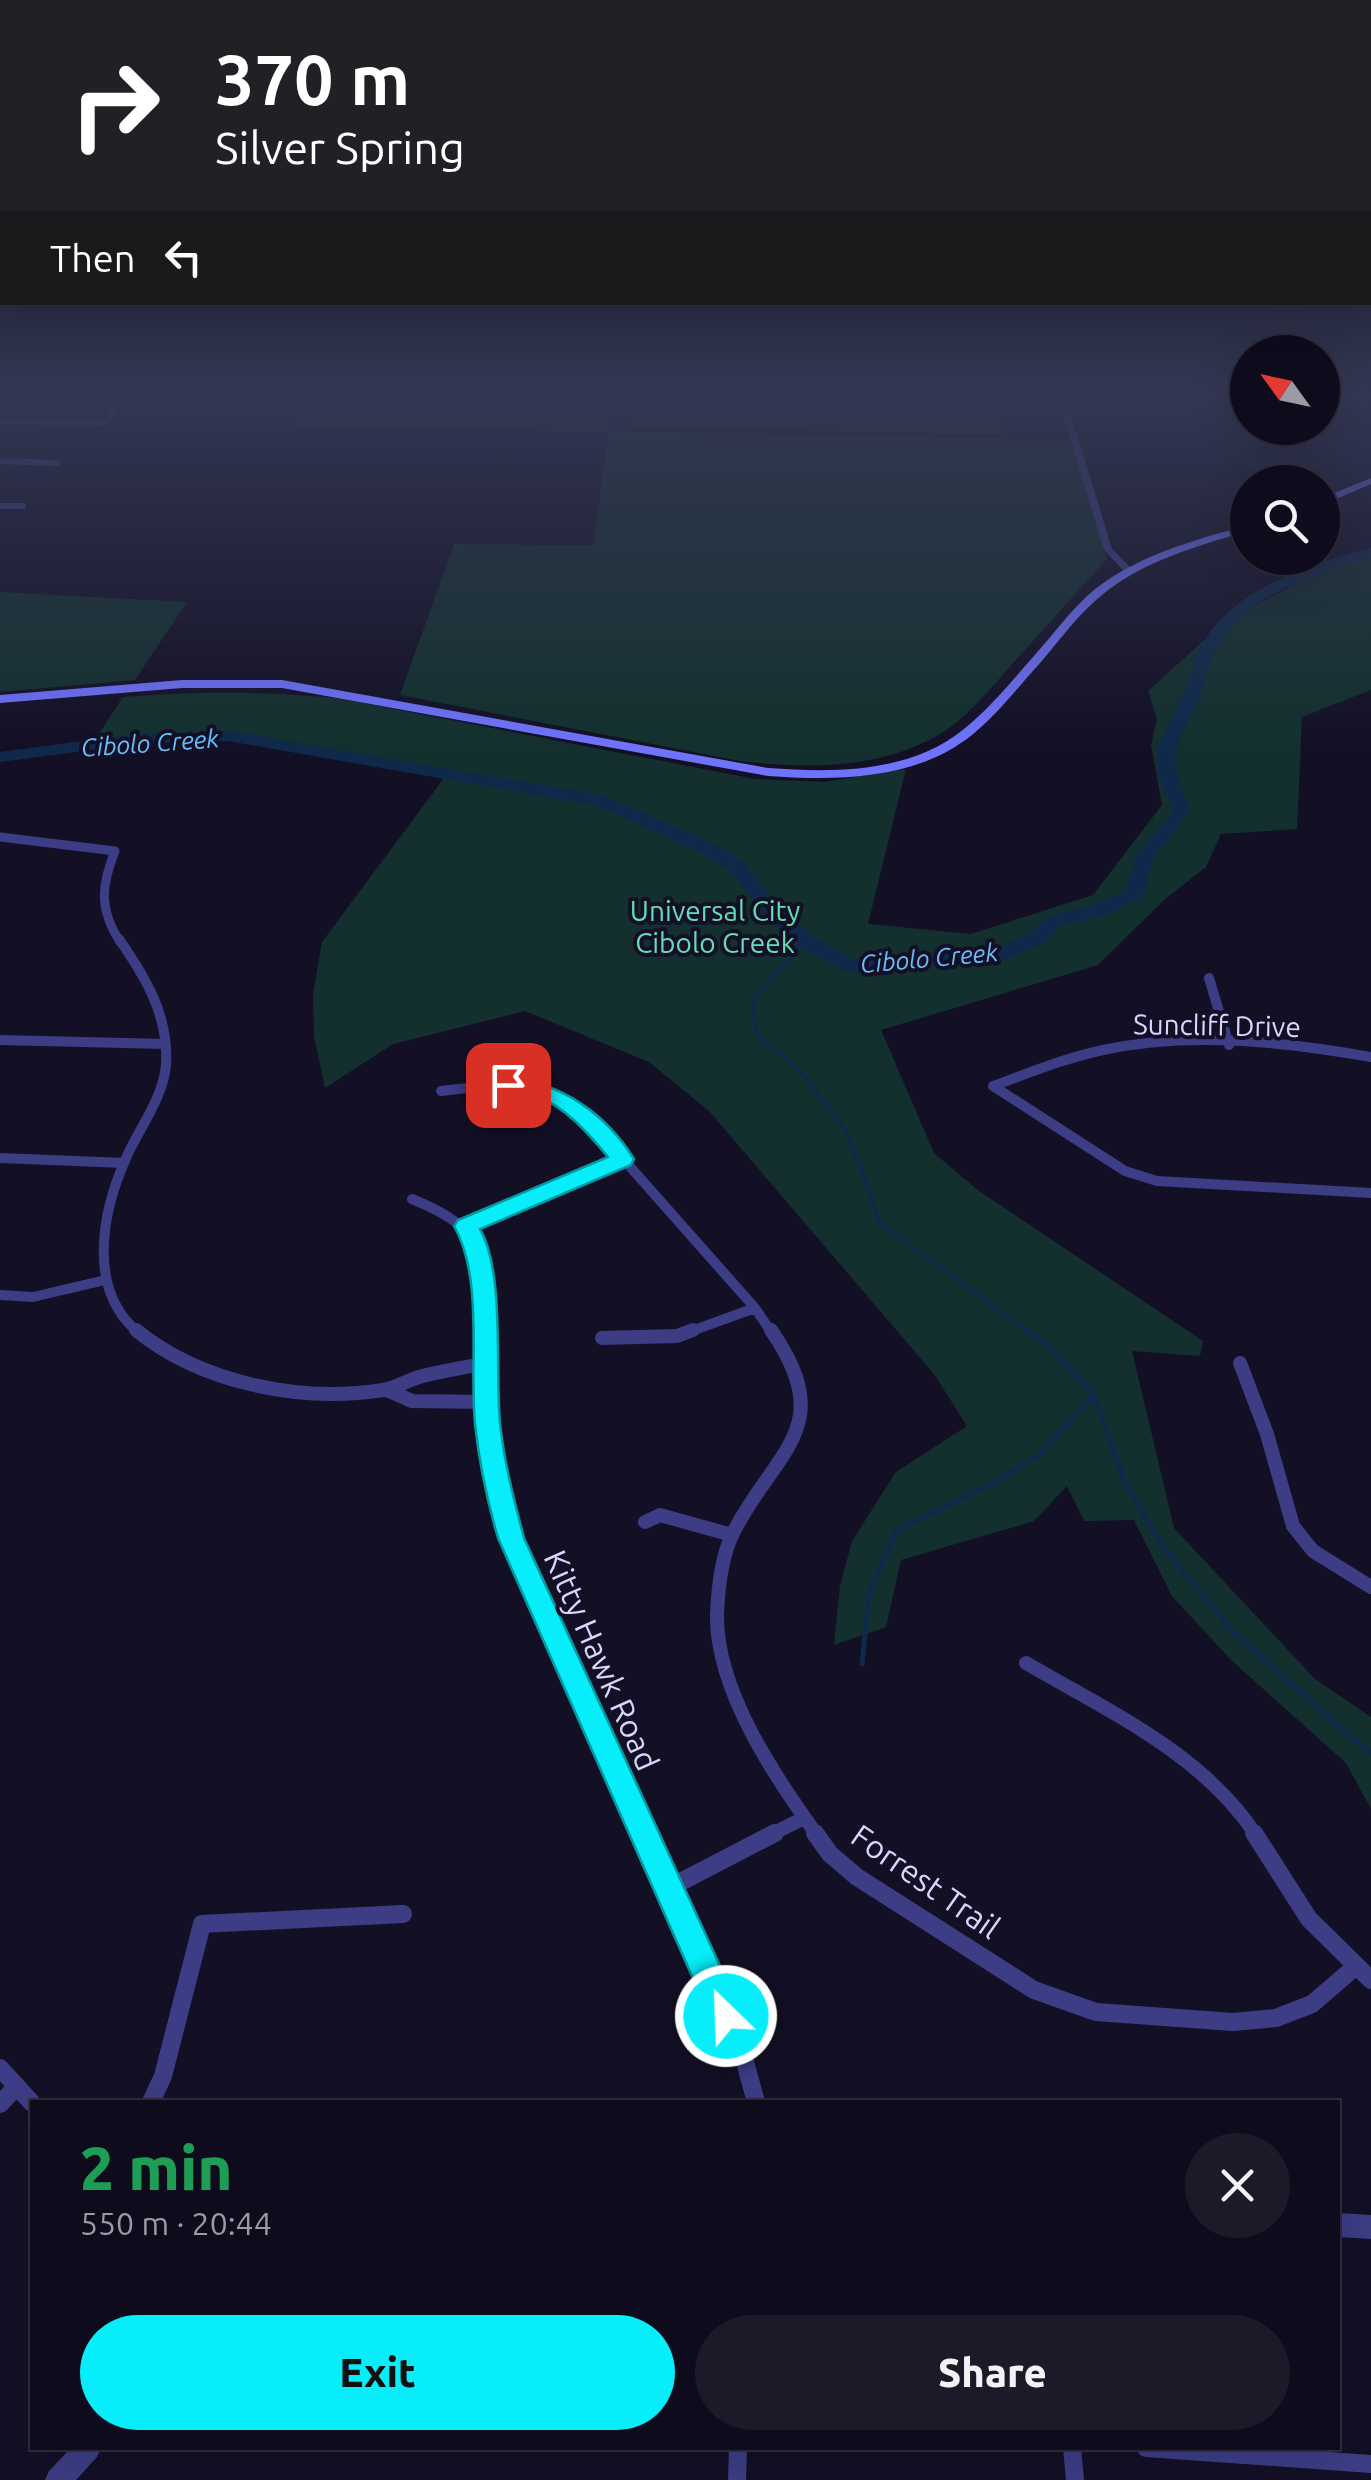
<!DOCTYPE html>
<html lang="en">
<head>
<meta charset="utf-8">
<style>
  body { margin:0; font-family:Ubuntu,sans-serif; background:#1c1a29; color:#f1f3f6; height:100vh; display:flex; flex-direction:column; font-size:38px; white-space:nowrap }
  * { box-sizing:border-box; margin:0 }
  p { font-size:32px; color:#9b9ba3 }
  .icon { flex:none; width:55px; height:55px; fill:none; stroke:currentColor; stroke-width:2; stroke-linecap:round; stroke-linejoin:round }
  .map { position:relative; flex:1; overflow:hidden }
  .sheet { position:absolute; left:30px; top:2100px; width:1310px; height:350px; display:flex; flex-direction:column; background:#0e0c1c; border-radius:0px; box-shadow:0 10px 40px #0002,0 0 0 2px #2e2c3b }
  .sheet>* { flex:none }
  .top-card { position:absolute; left:0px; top:0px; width:1372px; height:305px; box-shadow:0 10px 40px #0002,0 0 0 2px #2e2c3b; background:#202124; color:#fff; overflow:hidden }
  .needle { width:65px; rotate:303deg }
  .tools { position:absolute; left:1230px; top:335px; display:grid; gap:20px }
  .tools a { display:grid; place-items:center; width:110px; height:110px; border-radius:50%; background:#0e0c1c; box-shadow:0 10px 40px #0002,0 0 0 2px #2e2c3b; font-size:50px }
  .pin { position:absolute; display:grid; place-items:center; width:85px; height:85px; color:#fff; margin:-42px; border-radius:20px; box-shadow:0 5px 15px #0006 }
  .me { position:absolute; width:110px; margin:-55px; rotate:336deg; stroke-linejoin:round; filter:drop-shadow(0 0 8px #0008) }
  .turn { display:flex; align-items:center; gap:35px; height:210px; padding:0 50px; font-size:45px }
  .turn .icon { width:130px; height:130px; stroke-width:2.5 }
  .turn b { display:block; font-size:70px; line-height:85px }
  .then { display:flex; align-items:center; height:95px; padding:0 50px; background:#0003; gap:20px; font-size:38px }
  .round { display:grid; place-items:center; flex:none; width:105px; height:105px; border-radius:52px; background:#1c1a29 }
  .summary { display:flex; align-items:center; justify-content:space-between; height:170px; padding:0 50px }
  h1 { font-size:60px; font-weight:800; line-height:75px; color:#1e9e55 }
  .action { display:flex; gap:20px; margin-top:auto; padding:20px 50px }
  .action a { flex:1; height:115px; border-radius:60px; background:#07edf9; color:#111; font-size:40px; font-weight:800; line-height:115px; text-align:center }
  .action a+a { background:#1c1a29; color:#f1f3f6 }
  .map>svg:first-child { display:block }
</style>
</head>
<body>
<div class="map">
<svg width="1371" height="2480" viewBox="0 0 1371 2480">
  <rect width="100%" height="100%" fill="#131026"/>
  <path fill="#13302e" d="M309,399H616L610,431L1070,440L1107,559C1076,593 1045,628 1014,662C988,691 964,723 929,740C870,770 804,768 740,761L400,695L454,544L593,545L609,432L294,426Z
    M632,399L996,404L1003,434L626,427Z
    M1371,549V690L1302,717L1297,829L1221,834L1206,867L1164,900L1098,965L881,1030L934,1153L979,1191L1203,1341L1200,1356L1132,1351L1174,1528L1315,1679L1371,1717V1809L1346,1763L1231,1660L1172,1596L1134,1520L1084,1521L1067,1486L1034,1521L901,1560L886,1627L834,1645L840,1586L852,1541L896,1472L967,1426L934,1374L709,1111L649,1062L525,1011L393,1044L325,1088L314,1036L313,994L322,942L447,774L297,743L187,735L96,738L123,697C198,691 268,691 342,699L755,779L824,782L906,769L868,924L971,934L1093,895L1162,805L1151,745L1157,719L1148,691L1224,622L1346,557Z
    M0,592L187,602L135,680L0,692Z"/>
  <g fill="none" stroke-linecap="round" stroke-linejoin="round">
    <path stroke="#0f294b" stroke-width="4" d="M806,941L753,999L756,1033L801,1072L847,1132L880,1223L1030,1333"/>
    <path stroke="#0f294b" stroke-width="5" d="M1027,1330L1048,1346L1094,1395L1124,1481L1161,1544L1235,1634L1371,1754
      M862,1664L869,1593L897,1530L994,1483L1039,1455L1093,1397"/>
    <path fill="#0f294b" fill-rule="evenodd" d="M1371,548V557C1317,575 1245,593 1216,648C1207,663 1206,682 1199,698C1173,755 1164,750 1191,811L1155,856L1142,897L1111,913L1062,925L1043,944L1004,960L848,973L799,946L772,922L730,871L704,854L598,806L228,741L136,744L0,762V752L136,734L228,731L603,795L718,846L744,863L786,914L813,936L852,959L1000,947L1029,934L1048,916L1098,904L1126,890L1136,855L1173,811C1145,747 1157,754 1182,697C1190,680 1192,662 1201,646C1234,587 1310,564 1371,548Z"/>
    <path stroke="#3c3d84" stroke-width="6" d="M0,421L105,423L122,399
      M0,461L57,463
      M0,506H23"/>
    <path stroke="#3c3d84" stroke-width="9" d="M0,837L115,851C101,886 99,909 120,942"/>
    <path stroke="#3c3d84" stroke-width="10" d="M119,939C146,978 169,1016 166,1065C163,1098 140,1127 127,1156C102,1211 86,1290 139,1333
      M1209,978L1229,1045
      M0,1040L165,1044
      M1371,1057C1285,1042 1189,1031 1103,1050C1065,1058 1029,1073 993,1086L1125,1171L1157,1181L1371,1193
      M441,1091C502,1082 545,1086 594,1126L755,1308L772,1333
      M0,1158L124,1163
      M412,1199C488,1230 485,1255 486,1333
      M465,1226L623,1159
      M0,1295L33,1297L101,1281
      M686,1333L755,1308"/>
    <path stroke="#3c3d84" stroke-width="14" d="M136,1330C201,1383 300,1403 383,1390C395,1388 406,1381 419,1377C441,1371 464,1368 486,1363
      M486,1330L490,1439L511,1538L645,1835
      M771,1330C839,1428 775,1450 733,1533C721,1557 718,1589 717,1615C716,1690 775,1777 817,1835
      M602,1338L677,1336L693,1330
      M1240,1363L1267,1434L1293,1526L1313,1551L1371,1587
      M387,1390L412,1401L487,1402
      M645,1522L660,1515L732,1535
      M1026,1663C1108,1711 1202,1753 1256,1835
      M770,1835L802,1819"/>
    <path stroke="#3c3d84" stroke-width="18" d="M644,1833L742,2051L756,2102
      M815,1833L830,1854L857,1877L1034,1990L1096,2012L1233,2022L1276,2018L1312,2004L1355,1967
      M1254,1833L1309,1919L1371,1980
      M669,1888L775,1833
      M0,2068L32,2103
      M151,2102L163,2076L202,1924L403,1914
      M0,2104L17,2086
      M1072,2448L1075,2480
      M1146,2448L1371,2464
      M737,2480L738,2448"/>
    <path fill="#3c3d84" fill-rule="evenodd" d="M1058,399H1066L1112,549L1133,570V574H1127L1104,550Z
      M1338,2213L1371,2215V2239L1338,2237Z
      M71,2448H101L97,2457L76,2480H45L49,2471Z"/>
    <path fill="#6f73fc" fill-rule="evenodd" d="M1371,478V484L1322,505V498Z
      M1248,525V531C1197,546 1143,561 1102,595C1078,614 1060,640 1040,663C1018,687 998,714 972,735C916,780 837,781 768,776L282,688H182L0,703V695L182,680H282L768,768C835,773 910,773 964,729C990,708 1011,682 1033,657C1053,635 1071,609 1094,590C1138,555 1195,540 1248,525Z"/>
  </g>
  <linearGradient id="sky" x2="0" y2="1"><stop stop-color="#0a0915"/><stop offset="0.53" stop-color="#333752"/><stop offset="1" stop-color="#333752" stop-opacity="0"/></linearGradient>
  <rect width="1371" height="746" fill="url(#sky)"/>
  <path fill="#07edf9" stroke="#059aa2" stroke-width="2.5" d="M508,1078C561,1082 606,1114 634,1159L631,1165L480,1229C505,1272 495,1371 500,1423C504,1462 514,1500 524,1538L743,2016L738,2028L726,2032L715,2028L498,1538C487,1500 479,1462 475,1424C469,1363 484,1279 454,1226L458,1220L608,1157C588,1133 564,1105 533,1095C522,1092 511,1093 500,1090L497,1085Z"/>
  <g text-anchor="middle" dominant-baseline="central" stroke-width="8" stroke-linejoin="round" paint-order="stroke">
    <g font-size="25" font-style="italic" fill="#67befc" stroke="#131026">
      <text transform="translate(150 743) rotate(-4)">Cibolo Creek</text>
      <text transform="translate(929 958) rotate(-5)">Cibolo Creek</text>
    </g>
    <g font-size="28" fill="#63ddb9" stroke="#131026">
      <text x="715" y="910">Universal City<tspan x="715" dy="32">Cibolo Creek</tspan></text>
    </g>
    <g font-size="28" fill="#d9d6fe" stroke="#131026">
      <text transform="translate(1217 1025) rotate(1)">Suncliff Drive</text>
    </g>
    <g font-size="32" fill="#d9d6fe" stroke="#131026">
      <text transform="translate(602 1660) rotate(66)">Kitty Hawk Road</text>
      <text transform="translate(926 1881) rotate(35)">Forrest Trail</text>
    </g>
  </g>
</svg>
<div class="tools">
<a><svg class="needle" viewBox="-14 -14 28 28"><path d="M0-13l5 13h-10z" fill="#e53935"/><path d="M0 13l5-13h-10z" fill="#9b9ba3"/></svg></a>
<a><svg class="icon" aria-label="search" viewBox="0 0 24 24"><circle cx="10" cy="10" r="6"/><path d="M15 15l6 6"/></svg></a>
</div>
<div class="pin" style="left:508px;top:1085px;background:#d93025"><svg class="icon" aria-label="arrive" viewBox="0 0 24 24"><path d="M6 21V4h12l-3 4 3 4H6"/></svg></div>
<svg class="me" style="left:726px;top:2016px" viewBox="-20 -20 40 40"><circle r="17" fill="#07edf9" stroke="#fff" stroke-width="3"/><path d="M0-11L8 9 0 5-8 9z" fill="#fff"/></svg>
<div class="top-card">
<div class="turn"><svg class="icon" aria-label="right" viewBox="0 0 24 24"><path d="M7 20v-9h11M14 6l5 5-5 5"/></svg><div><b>370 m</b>Silver Spring</div></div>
<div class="then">Then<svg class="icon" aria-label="left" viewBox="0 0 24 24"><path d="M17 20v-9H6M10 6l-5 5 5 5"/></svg></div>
</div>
<section class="sheet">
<div class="summary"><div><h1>2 min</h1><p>550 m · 20:44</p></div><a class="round"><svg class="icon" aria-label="close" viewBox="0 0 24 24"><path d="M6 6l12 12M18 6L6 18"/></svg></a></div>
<div class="action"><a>Exit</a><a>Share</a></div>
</section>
</div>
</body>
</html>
